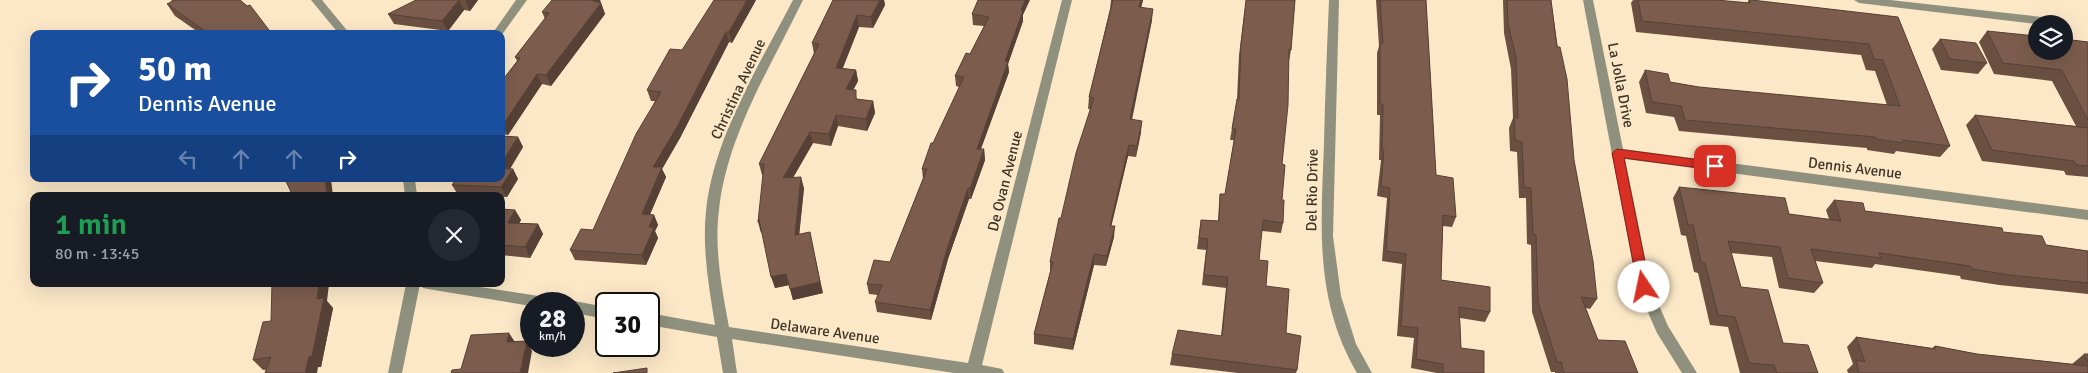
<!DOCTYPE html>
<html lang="en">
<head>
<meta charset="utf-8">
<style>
  body { margin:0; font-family:Signika,sans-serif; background:#242831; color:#f1f3f6; height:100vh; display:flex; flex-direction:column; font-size:19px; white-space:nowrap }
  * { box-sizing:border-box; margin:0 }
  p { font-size:16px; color:#9ea1a6 }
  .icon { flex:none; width:28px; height:28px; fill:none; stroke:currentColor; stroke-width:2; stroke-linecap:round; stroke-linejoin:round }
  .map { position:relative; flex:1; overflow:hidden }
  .side { position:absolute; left:30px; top:192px; width:475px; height:95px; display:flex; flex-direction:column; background:#171b24; border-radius:10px; box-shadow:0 5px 20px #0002 }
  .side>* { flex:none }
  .guide { position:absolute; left:30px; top:30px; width:475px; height:152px; border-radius:10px; box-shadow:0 5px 20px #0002; background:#1a4fa0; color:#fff; overflow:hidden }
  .tools { position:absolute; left:2028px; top:15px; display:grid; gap:10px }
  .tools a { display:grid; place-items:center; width:45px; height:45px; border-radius:50%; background:#171b24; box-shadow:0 5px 20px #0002; font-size:25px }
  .speed { position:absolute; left:520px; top:292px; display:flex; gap:10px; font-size:25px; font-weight:700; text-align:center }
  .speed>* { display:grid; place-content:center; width:65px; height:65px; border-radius:50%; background:#171b24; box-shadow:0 5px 20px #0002; line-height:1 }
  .speed small { font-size:12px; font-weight:400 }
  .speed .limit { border:2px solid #111; border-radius:8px; background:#fff; color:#111 }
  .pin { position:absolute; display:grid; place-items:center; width:42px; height:42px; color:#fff; margin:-21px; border-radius:10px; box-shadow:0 2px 8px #0006 }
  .me { position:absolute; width:55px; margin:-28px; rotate:349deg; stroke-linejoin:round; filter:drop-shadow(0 0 4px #0008) }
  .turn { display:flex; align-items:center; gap:18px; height:105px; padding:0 25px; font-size:22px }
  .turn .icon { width:65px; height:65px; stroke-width:2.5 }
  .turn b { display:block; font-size:35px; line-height:42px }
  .lanes { display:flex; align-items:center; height:48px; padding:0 25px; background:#0003; justify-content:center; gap:25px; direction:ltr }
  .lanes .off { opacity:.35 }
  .round { display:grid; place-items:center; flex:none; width:52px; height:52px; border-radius:26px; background:#242831 }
  .overview { display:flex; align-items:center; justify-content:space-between; height:85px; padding:0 25px }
  h1 { font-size:30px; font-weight:600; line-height:38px; color:#1e9e55 }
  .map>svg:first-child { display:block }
</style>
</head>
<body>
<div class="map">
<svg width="2088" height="373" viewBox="0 0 2088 373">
  <rect width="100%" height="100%" fill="#fce8c7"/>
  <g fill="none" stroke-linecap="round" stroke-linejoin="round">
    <path fill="#8f917e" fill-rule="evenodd" d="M311,0H322L350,34H339Z
      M516,0H527L501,36V34H492Z
      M793,0H803C771,66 727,135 719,210C714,249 722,289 729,327L968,363L1062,0H1072L982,365L1002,369L1004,373H954L732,339L737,373H723L717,337L649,325V313L715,325C709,287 702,249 706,211C714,136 759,66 793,0Z
      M1329,0H1339L1333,236L1341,296L1356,344L1372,373H1357C1314,299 1321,226 1324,144C1325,96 1327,48 1329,0Z
      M1583,0H1593L1623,149L2088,210V220L1625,159L1651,287L1668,326L1697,373H1682L1657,333L1637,287Z
      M1854,0H1890L2042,17L2047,21L2045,24H2036L1859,3Z
      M403,179H415L417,196H405Z
      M406,284H420L402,373H388Z
      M421,284H460L552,298L557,300L559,304H531V306L428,289L423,288Z
      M574,301L606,307V319L574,313V304H569Z"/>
  </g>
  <path fill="#6b5042" d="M170,0H240L247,6L201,34L175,16L167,4L173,1Z
    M416,0H478L470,11L464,10L448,31L394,24L388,14Z
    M756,0L732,43L729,42L680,138L662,169L666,177L650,214L654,215L658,225L655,231L658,238L646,265L575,260L570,250L593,230L655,101H651L647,90L682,50Z
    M833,0H884L885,5L873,28L859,27L843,68L856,70L858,81L853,90L857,99L873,101L875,113L867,131L838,126L831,146L813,143L793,178L804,188L799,234L823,293L793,300L789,285L775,288L762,231L761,233L763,175H762L759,164L814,54L812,43Z
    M1111,0H1143L1141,8L1152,20L1132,120L1141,132L1136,157L1128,156L1111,226L1114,237L1106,266L1094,265L1073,350L1034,344V334L1050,272V262L1090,109H1088L1089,97L1110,9Z
    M1246,0H1295L1291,50L1289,61L1282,164V200L1283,223L1281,233L1262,231L1259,260L1266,286L1286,333L1297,370L1296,373H1238L1170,365L1172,354L1221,336L1226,288L1202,285L1206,250L1197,249L1201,220L1218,221L1219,205L1220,194H1225L1234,140H1230L1237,99L1239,55Z
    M1376,0H1426L1436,175L1456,217L1452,227L1443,226L1441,280L1490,312L1485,322L1460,318L1461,348L1484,373H1437L1411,368L1414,338L1397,336L1402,264L1382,261L1387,198L1377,196L1381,160H1379L1380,115H1377V53L1379,46Z
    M1503,0H1551L1574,160L1597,299L1590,309L1586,308L1598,340L1638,373H1555V372H1551L1532,312L1531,245L1527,244L1526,198H1519L1517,152L1510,151L1509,128L1513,118L1511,69L1504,33Z
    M1633,0H1716L1747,3L1749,0L1898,17L1950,146L1940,157L1896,151L1894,154L1867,150V148L1679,131L1674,117L1646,113L1639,82L1645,70L1670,82L1699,87L1887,105L1875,71L1866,70L1861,55L1636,32L1631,3Z
    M601,2L600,3H601L605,14L551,86L542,84L508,135L501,134V82L517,61L515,57L545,19L542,12Z
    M972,14L1023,15V21L1008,64L1009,72L981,149H984L985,160L971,199H969L948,259L931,320L877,312L875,302L878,295L869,294L867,284L890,262L923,179L922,169L959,87L956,86L955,76L970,54L984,26L973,25Z
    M1987,31L2088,42V177L2066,175L2064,171L1982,161L1966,125L1975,115L2076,126L2052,81L1994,74L1979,42Z
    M1940,39L1987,63L1978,74L1941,70L1932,49Z
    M518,137L523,147L510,169H513L518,179L507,197H501V196L458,195L452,185Z
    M1679,187L1789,214L1829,219L1826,210L1834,200L1865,211L2003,232L2046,245L2088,251V294L1999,285L1961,279L1960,276L1875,264L1872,268L1815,261L1823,283L1814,293L1779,288L1772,257L1731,253L1741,287L1783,343L1818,373H1740L1728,327L1710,325L1698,273L1694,272L1686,236L1681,235L1673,198Z
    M501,209L515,210L521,220L519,223L538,224L543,234L530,258L501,255Z
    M327,301L333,308L321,367L263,370L253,360L271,321Z
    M1856,337L1932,348L1935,346L1977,354L2072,364L2084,354H2088V373H1848L1847,370L1853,364L1847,347Z"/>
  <path fill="#574136" d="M459,0L464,10L448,31L442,21Z
    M465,0H478L470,11Z
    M590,0H600L601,2L593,11Z
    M747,0H756L732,43L729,32Z
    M880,0H884L885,5L873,28L871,17Z
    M1025,0H1030L1023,15V21L1008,64L1009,72L977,159V149L1005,61L1021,10Z
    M1141,0H1143L1138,19L1139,7Z
    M601,3L605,14L551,86L546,75Z
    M1153,9L1152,20L1129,131L1130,119Z
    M857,15L859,27L838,79L836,68Z
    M726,32L729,42L680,138L662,169L666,177L646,224L642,214L653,167Z
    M856,70L858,81L848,100L846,89Z
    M537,74L542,84L508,135L503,125Z
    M873,101L875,113L867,131L866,119Z
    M836,115L838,126L831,146L829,134Z
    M1142,121L1141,132L1136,157L1137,146Z
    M810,132L813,143L786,189L783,178Z
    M518,137L523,147L504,178L501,172V164Z
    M1129,145L1128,156L1109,236L1110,226Z
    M984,149L985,160L971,199L970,189Z
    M513,169L518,179L507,197L501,187Z
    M801,177L804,188L798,247L795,235Z
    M325,179H331L333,196H327Z
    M968,188L969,199L948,259L931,320L930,310L947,249Z
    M515,210L521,220L514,233L508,223Z
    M654,215L658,225L655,231L658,238L646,265L642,255L649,227Z
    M759,219L763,230L761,233L758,222Z
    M538,224L543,234L530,258L525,247Z
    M1115,226L1114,237L1106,266L1107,256Z
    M812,243L823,293L793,300L790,289Z
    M1094,254V265L1073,350V339Z
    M786,274L789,285L775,288L771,277Z
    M319,284H329L327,301L333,308L321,367H318L317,373H305L317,299Z
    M509,333L515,342H507Z
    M527,341L532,351L528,373H520Z"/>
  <path fill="#7c5d4d" stroke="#574136" d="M175,0H240L247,6L250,5L272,34H200L205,31L167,4Z
    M416,0H459L442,21L388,14Z
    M552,0H590L601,3L546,75L537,74L503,125H501V82L520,58L515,57L549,13L542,12Z
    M714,0H747L729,32H726L677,127L653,167H662L642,214L654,215L649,227L654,228L642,255L570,250L581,229L593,230L636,134L661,92L647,90L670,49L682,50Z
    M833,0H880L871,17L857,15L836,68L856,70L846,89L856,90V99L873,101L866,119L836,115L829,134L810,132L783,178L801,177L795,235L810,232L820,282L790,289L786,274L771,277L759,219L758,222L764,164H759L819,44L812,43Z
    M978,0H1025L1021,10L1023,11L1005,61L1008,62L977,149H984L970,189L968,188L947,249L930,310L875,302L882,285L867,284L874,260L890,262L927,169H922L931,143H933L964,77L955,76L966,53L970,54L989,17L972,14Z
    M1113,0H1141L1139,7L1153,9L1130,119L1142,121L1137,146L1129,145L1110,226H1115L1107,256L1094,254L1073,339L1034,334L1053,262H1050L1059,218H1061L1076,153L1094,98L1089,97Z
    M1246,0H1295L1291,50L1289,49L1288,105L1282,164L1285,165L1282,200H1284L1283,223L1263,220L1259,260L1268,261L1266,286L1289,289L1286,333L1301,336L1297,370L1172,354L1178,330L1222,336L1228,277L1204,275L1208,239L1199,238L1201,220L1219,221L1220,194H1225L1236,129H1232L1237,99H1239L1241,44Z
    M1380,0H1426L1436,175L1453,178L1456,217L1443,215L1441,280L1490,287V312L1459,307L1461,348L1484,351V373H1443V364L1416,359L1418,328L1401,326L1406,254L1386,251L1390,188L1381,186L1384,150H1382L1383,104H1380V43H1383Z
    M1507,0H1551L1557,47H1560L1567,79L1574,160L1593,261L1597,299L1581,297L1598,340L1625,341L1638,373H1564L1561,362H1557L1538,302L1536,235L1533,234L1531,188L1524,187L1522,142L1515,140L1514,117L1518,118L1516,58L1508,23Z
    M1638,0H1716L1750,3L1749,0H1752L1898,17L1950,146L1902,140L1903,143L1876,139L1875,137L1685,120L1681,106L1652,102L1645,70L1668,74L1670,82L1699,87L1900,106L1883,60L1874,59L1869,44L1642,21Z
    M1987,31L2036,36V51H2064V39L2088,42V120L2062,70L2003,63Z
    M1940,39L1976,43L1987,63L1950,59Z
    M1975,115L2088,128V166L2076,165L2074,161L1992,150Z
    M501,136L518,137L501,164Z
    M501,168L513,169L501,187L452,185L456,179H501Z
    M285,179H325L327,196H278L291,192Z
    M1679,187L1785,198L1789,214L1841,221L1834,200L1863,203L1865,211L2002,228L2003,232L2042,236L2046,245L2088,251V283L2009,275L1972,269L1970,266L1879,253L1881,258L1811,249L1823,283L1788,278L1780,247L1728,241L1741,287L1768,290L1783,343L1808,345L1818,373H1777L1774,365L1749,363L1735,317L1718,315L1705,263L1701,262L1693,225H1688Z
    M501,209L515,210L508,223L538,224L525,247L501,245Z
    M272,284H319L317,299L324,298L312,356L309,357L305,373H265L271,357L253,360L263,322L271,321Z
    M509,333L507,342L527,341L520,373H451L452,370L461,369L471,335Z
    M1856,337L1935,349V346L1977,354L2088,366V373H1859L1856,360L1865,362Z
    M2084,354H2088V363Z
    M647,368V373H613Z"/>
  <path fill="#d93025" stroke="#8d1f18" d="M1617,149L1715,162L1721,166L1715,170L1624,158L1650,287L1644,292L1638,287L1612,153Z"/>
  <g text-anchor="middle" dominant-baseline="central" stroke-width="5" stroke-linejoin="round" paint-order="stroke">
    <g font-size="15" fill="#3e3629" stroke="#fce8c7">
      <text transform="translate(1621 85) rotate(79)">La Jolla Drive</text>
      <text transform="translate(738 89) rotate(-65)">Christina Avenue</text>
      <text transform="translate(1855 168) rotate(7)">Dennis Avenue</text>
      <text transform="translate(1005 181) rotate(-76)">De Ovan Avenue</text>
      <text transform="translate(1312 190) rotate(-89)">Del Rio Drive</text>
      <text transform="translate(825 331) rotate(8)">Delaware Avenue</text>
    </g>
  </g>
</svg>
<div class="tools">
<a><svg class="icon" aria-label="layers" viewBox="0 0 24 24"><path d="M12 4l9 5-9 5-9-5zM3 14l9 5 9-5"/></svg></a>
</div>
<div class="speed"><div>28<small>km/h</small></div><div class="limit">30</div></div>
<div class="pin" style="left:1715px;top:166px;background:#d93025"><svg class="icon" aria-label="arrive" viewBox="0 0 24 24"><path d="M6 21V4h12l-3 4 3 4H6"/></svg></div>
<svg class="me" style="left:1644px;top:287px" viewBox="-20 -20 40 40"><circle r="19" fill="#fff"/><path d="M0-13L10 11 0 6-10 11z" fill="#d93025"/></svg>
<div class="guide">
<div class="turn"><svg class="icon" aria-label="right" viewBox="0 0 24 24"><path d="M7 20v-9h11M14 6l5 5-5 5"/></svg><div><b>50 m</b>Dennis Avenue</div></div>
<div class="lanes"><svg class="icon off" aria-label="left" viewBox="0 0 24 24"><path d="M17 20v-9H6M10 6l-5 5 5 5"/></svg><svg class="icon off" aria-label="ahead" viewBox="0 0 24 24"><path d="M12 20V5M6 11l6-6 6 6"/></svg><svg class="icon off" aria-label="ahead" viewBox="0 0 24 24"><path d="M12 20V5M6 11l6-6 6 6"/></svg><svg class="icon" aria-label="right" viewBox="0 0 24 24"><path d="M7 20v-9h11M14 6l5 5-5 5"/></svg></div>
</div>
<section class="side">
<div class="overview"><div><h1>1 min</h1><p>80 m · 13:45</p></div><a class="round"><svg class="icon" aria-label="close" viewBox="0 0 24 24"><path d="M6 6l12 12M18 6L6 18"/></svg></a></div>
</section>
</div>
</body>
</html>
